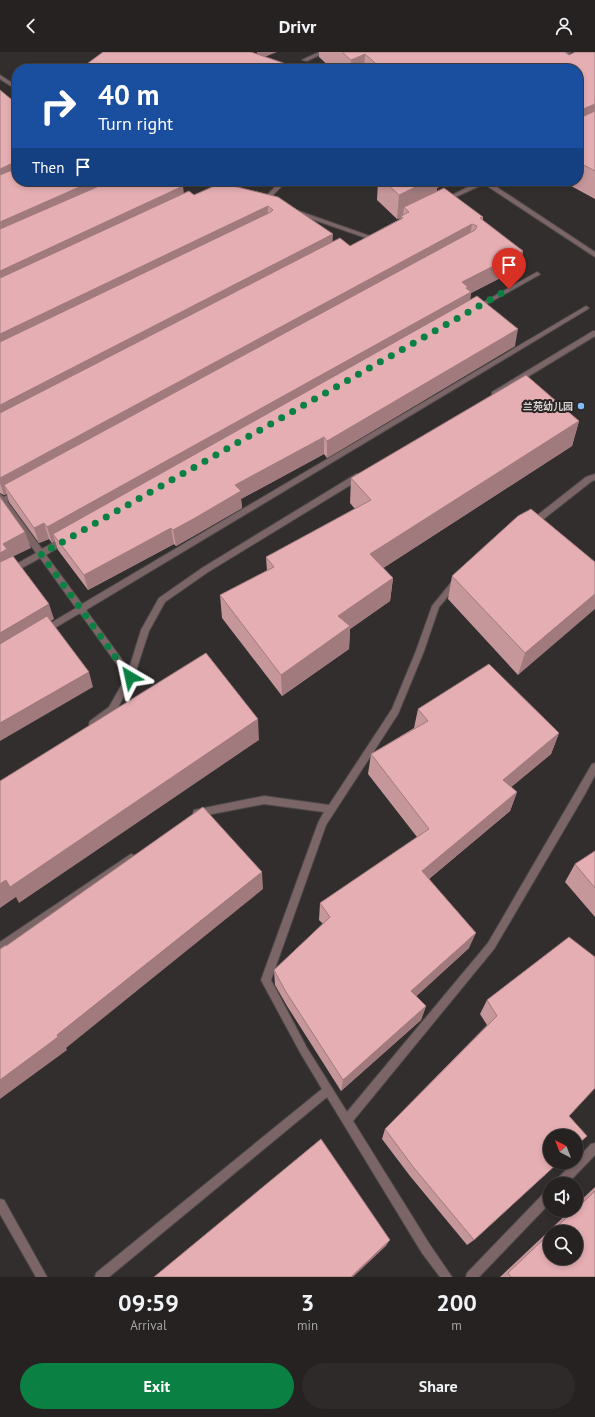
<!DOCTYPE html>
<html lang="en">
<head>
<meta charset="utf-8">
<style>
  body { margin:0; font-family:"PT Sans","Noto Sans SC",sans-serif; background:#2e2a2a; color:#f1f3f6; height:100vh; display:flex; flex-direction:column; font-size:15px; white-space:nowrap }
  * { box-sizing:border-box; margin:0 }
  p { font-size:13px; color:#a4a4a5 }
  .icon { flex:none; width:22px; height:22px; fill:none; stroke:currentColor; stroke-width:2; stroke-linecap:round; stroke-linejoin:round }
  .map { position:relative; height:1225px; overflow:hidden }
  .sheet { display:flex; flex-direction:column; background:#262222; flex:1 }
  .sheet>* { flex:none }
  .guide { position:absolute; left:12px; top:12px; width:571px; height:122px; border-radius:16px; box-shadow:0 2px 6px #0003,0 0 0 1px #423f40; background:#1a4fa0; color:#fff; overflow:hidden }
  .needle { width:26px; rotate:318deg }
  .tools { position:absolute; left:543px; top:1077px; display:grid; gap:8px }
  .tools a { display:grid; place-items:center; width:40px; height:40px; border-radius:50%; background:#262222; box-shadow:0 2px 6px #0003,0 0 0 1px #423f40; font-size:20px }
  .pin { position:absolute; display:grid; place-items:center; width:34px; height:34px; color:#fff; margin:-41px -17px; border-radius:50% 50% 50% 0; rotate:-45deg; box-shadow:0 0 4px #0007 }
  .pin .icon { rotate:45deg }
  .me { position:absolute; width:44px; margin:-22px; rotate:324deg; stroke-linejoin:round; filter:drop-shadow(0 0 3px #0008) }
  .turn { display:flex; align-items:center; gap:14px; height:84px; padding:0 20px; font-size:18px }
  .turn .icon { width:52px; height:52px; stroke-width:2.5 }
  .turn b { display:block; font-size:28px; line-height:34px }
  .then { display:flex; align-items:center; height:38px; padding:0 20px; background:#0003; gap:8px; font-size:15px }
  .eta { display:flex; justify-content:space-evenly; align-items:center; height:68px; text-align:center }
  .eta b { font-size:24px; font-weight:800; line-height:28px }
  .button { display:flex; gap:8px; margin-top:auto; padding:8px 20px }
  .button a { flex:1; height:46px; border-radius:24px; background:#0b8043; color:#fff; font-size:16px; font-weight:800; line-height:46px; text-align:center }
  .button a+a { background:#2e2a2a; color:#f1f3f6 }
  header { display:flex; justify-content:space-between; align-items:center; height:52px; padding:0 20px; background:#262222; font-size:18px; font-weight:800 }
  .map>svg:first-child { display:block }
</style>
</head>
<body>
<header><svg class="icon" aria-label="back" viewBox="0 0 24 24"><path d="M15 5l-7 7 7 7"/></svg>Drivr<svg class="icon" aria-label="person" viewBox="0 0 24 24"><circle cx="12" cy="8" r="4"/><path d="M4 21q1-7 8-7t8 7"/></svg></header>
<div class="map">
<svg width="595" height="1225" viewBox="0 0 595 1225">
  <rect width="100%" height="100%" fill="#332e2e"/>
  <g fill="none" stroke-linecap="round" stroke-linejoin="round">
    <g stroke="#4e4949" stroke-width="2">
      <path id="minor" d="M319,0H326L307,9L302,8Z
        M565,0H571L559,16L551,17Z
        M0,23L17,34V38L0,27Z
        M203,129H211L229,136L224,137Z
        M281,129H287L266,150H262V148Z
        M480,129H490L489,130L595,200V205L484,132L447,149L445,150L442,148Z
        M296,158L370,184L371,185L368,187L366,186L294,161L293,160Z
        M537,220L540,222L539,223L478,257L476,258L473,256Z
        M586,254L589,256L588,257L86,558L129,617L141,578L159,546L202,516L356,422H362L363,424L362,426L208,520L165,550L149,579L134,625L115,661L96,675L93,676L90,675L89,672L90,669L109,655L126,625L80,561L48,580H42L41,578L42,576L76,556L40,506L0,528V521L36,501L1,452L0,453V442L4,445L14,439H20L21,441L20,443L7,449L42,497L62,486H68L69,488L68,490L46,503L82,552Z
        M593,279H595V284L496,344H492V340Z
        M595,422V428L592,429L536,473H530L529,471L530,469L586,425Z
        M457,526L461,529L439,555L424,599L398,662L326,773L271,928L307,996L347,1060L488,891L592,712L595,711V723L585,742L494,897L353,1069L430,1193L452,1225H440L422,1201L327,1045L109,1225H95L96,1221L322,1037L301,1002L261,928L318,771L324,760L264,752L197,765L194,764L193,761L194,758L264,744L329,753L392,657L416,599L432,554L454,527Z
        M131,802L134,803L135,806L134,809L0,900V890Z
        M595,1091V1103L567,1132H555L556,1128L574,1110H576V1108L591,1092Z
        M550,1138V1151L479,1225H466L467,1221L546,1139Z
        M0,1147L4,1148L47,1225H36L0,1162Z"/>
    </g>
    <use href="#minor" fill="#7c6567" fill-rule="evenodd"/>
  </g>
  <path fill="#c5969a" fill-rule="evenodd" d="M319,0H565L569,3L595,0V147L562,129H578V17H332L319,5Z
    M0,38L17,52V129H97L99,131L184,141L194,143L278,145L333,190L350,194L400,167L401,166L397,167L377,148L378,129H450L437,136V140L483,165V169L523,199L520,216L471,241L470,248L515,294L327,406L324,402L241,447L242,456L197,482L176,494L174,492L88,538L58,498L55,489L52,491L49,487L39,491L9,450L7,442L4,443L0,441Z
    M579,369L572,394L383,516L393,526L390,549L350,577L349,597L282,644L222,566L220,543L267,519L266,505L355,457L350,451L351,426Z
    M595,510L518,623L448,547L452,524Z
    M418,657L559,681L551,702L511,735L517,740L510,759L429,827L469,896L416,944L426,954L421,968L341,1039L287,954L275,933L274,918L323,872L319,868L320,851L417,785L368,722L371,702L414,676Z
    M595,799V865L565,830L575,812Z
    M487,948L569,1064L474,1188L467,1193L410,1124L382,1087L385,1077L487,973L480,962Z
    M595,1135V1225H500L571,1158H576V1153ZM550,1180H576L550,1206Z"/>
  <path fill="#a07a7d" d="M257,0H277L257,8Z
    M365,2L364,17H351V8Z
    M595,52V71L578,81L583,57Z
    M15,110L17,117L0,136V117Z
    M93,129L96,147L0,189V170Z
    M428,129H450L437,136L436,149L409,160L404,155L403,164H401V166L397,167L399,143Z
    M183,134L185,151L0,238V219Z
    M268,154V172L0,301V282Z
    M472,172L469,190L4,433L7,442L4,443L0,431V426Z
    M333,182L332,199L0,372V353Z
    M523,199L520,216L471,241L468,257L53,482L55,489L52,491L47,475L462,230Z
    M518,277L515,294L327,406V389Z
    M579,369L572,394L368,526L370,502Z
    M324,385V402L241,447L242,456L197,482L176,494L173,478L235,433Z
    M44,471L49,487L39,491L34,476Z
    M171,476L174,492L88,538L84,523Z
    M25,480L31,496L10,506L0,519V501L3,492Z
    M393,526L390,549L350,577L349,597L282,644L281,623L338,564Z
    M595,542V557L518,623L525,601Z
    M49,552L54,567L0,599V581Z
    M89,620L93,635L0,689V671Z
    M258,667L259,688L19,851L16,845L0,856V832Z
    M559,681L551,702L497,747L503,728Z
    M517,740L510,759L418,836L422,819Z
    M262,820L263,837L66,996L67,998L0,1047V1028L57,983Z
    M476,881L469,896L407,953L411,939Z
    M426,954L421,968L341,1039L343,1028Z
    M390,1188L386,1194L353,1225H351Z"/>
  <path fill="#e5aeb3" stroke="#a07a7d" d="M103,0H251L301,17H80Z
    M342,0H565L569,3L575,0H595V52L583,57L582,63L584,64L595,59V119L578,110V17H382L365,2L351,8Z
    M0,38L17,52V110H15L0,117Z
    M17,116V129H97L99,131L102,129H178L183,134L0,219V177L97,135L98,132L93,129L0,170V123Z
    M384,129H428L399,143Z
    M221,131L278,145L333,182L0,353V290L271,160L273,158L268,154L0,282V226L189,139L194,143Z
    M444,136L483,165L480,166L523,199L462,230L468,235L466,236L471,240L47,475L44,471L34,476L4,433L475,178L477,174L472,172L0,426V361L340,186L350,194L403,166L401,164L409,160L404,155Z
    M477,244L518,277L327,389L324,385L235,433L241,439L195,466L173,478L171,476L84,523L53,482Z
    M526,323L579,369L370,502L393,526L338,564L350,574L281,623L220,543L274,515L266,505L371,448L351,426Z
    M0,445L25,480L3,492L7,497L0,501Z
    M531,457L595,510V542L525,601L452,524L518,464Z
    M13,504L49,552L0,581V510Z
    M47,564L89,620L0,671V592Z
    M206,601L258,667L10,835L6,828L0,832V729Z
    M489,612L559,681L503,728L517,740L422,819L476,881L411,939L426,954L343,1028L286,940L274,918L330,865L320,851L429,777L371,702L428,669L418,657Z
    M203,755L262,820L57,983L58,985L0,1028V897L6,893V894Z
    M595,799V836L575,812Z
    M569,885L595,905V1036L569,1064L587,1084L576,1094V1084H550V1110H559L474,1188L414,1116L385,1077L497,964L487,948Z
    M321,1087L390,1188L351,1225H154Z
    M595,1139V1225H511L508,1221L550,1181V1206H576V1180H551L575,1158H576V1157Z"/>
  <g fill="none" stroke-linecap="round" stroke-linejoin="round">
    <path stroke="#0b8043" stroke-width="7" stroke-dasharray="0 12.6" d="M130,625L41,502L509,237"/>
  </g>
  <circle fill="#7fbdfa" stroke="#292424" stroke-width="1.5" cx="581" cy="354" r="4"/>
  <g text-anchor="middle" dominant-baseline="central" stroke-width="4" stroke-linejoin="round" paint-order="stroke">
    <g font-size="10" font-weight="bold" fill="#dad6d6" stroke="#292424" text-anchor="end">
      <text x="573" y="354">兰苑幼儿园</text>
    </g>
  </g>
</svg>
<div class="tools">
<a><svg class="needle" viewBox="-14 -14 28 28"><path d="M0-13l5 13h-10z" fill="#e53935"/><path d="M0 13l5-13h-10z" fill="#a4a4a5"/></svg></a>
<a><svg class="icon" aria-label="sound" viewBox="0 0 24 24"><path d="M4 9h4l5-4v14l-5-4H4zM17 9q2 3 0 6"/></svg></a>
<a><svg class="icon" aria-label="search" viewBox="0 0 24 24"><circle cx="10" cy="10" r="6"/><path d="M15 15l6 6"/></svg></a>
</div>
<div class="pin" style="left:509px;top:237px;background:#d93025"><svg class="icon" aria-label="arrive" viewBox="0 0 24 24"><path d="M6 21V4h12l-3 4 3 4H6"/></svg></div>
<svg class="me" style="left:130px;top:625px" viewBox="-20 -20 40 40"><path d="M0-17L14 15 0 8-14 15z" fill="#0b8043" stroke="#fff" stroke-width="4"/></svg>
<div class="guide">
<div class="turn"><svg class="icon" aria-label="right" viewBox="0 0 24 24"><path d="M7 20v-9h11M14 6l5 5-5 5"/></svg><div><b>40 m</b>Turn right</div></div>
<div class="then">Then<svg class="icon" aria-label="arrive" viewBox="0 0 24 24"><path d="M6 21V4h12l-3 4 3 4H6"/></svg></div>
</div>
</div>
<section class="sheet">
<div class="eta">
<div><b>09:59</b><p>Arrival</p></div>
<div><b>3</b><p>min</p></div>
<div><b>200</b><p>m</p></div>
</div>
<div class="button"><a>Exit</a><a>Share</a></div>
</section>
</body>
</html>
